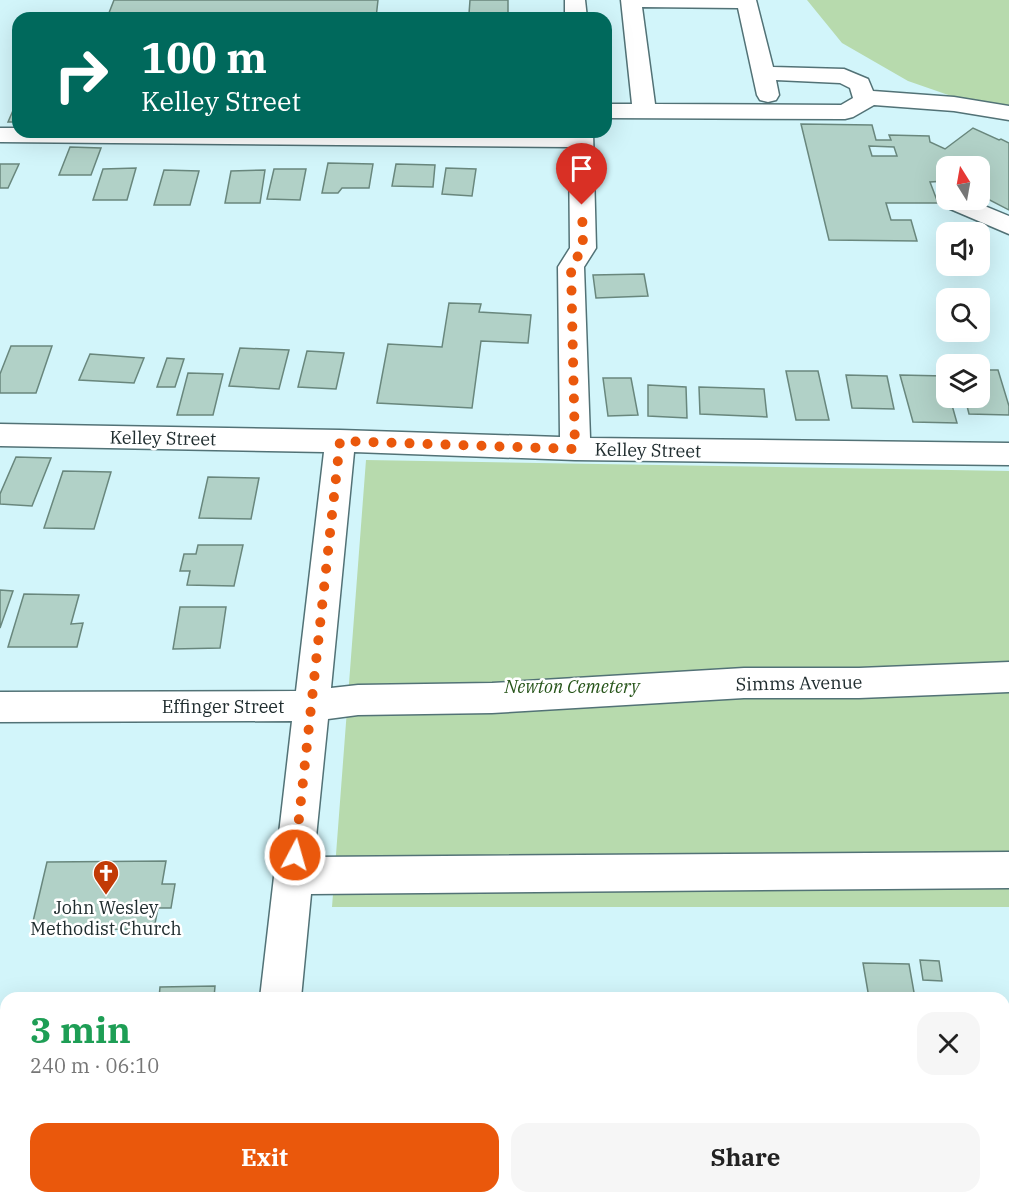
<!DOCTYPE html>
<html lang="en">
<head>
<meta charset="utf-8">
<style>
  body { margin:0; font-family:"IBM Plex Serif",serif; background:#f6f6f6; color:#222; height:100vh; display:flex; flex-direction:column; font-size:22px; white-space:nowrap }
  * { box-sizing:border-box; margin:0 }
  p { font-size:20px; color:#767676 }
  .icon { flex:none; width:33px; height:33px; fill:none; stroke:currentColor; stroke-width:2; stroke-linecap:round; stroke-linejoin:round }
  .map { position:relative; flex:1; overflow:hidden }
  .sheet { position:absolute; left:0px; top:992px; width:1010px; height:212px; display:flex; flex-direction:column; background:#fff; border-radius:18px 18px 0 0; box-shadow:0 6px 24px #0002 }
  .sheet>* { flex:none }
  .top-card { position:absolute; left:12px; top:12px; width:600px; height:126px; border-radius:18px; box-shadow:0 6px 24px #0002; background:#00695c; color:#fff; overflow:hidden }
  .needle { width:39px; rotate:349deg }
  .tools { position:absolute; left:936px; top:156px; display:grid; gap:12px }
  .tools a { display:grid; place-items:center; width:54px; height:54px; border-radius:12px; background:#fff; box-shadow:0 6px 24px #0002; font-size:30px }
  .pin { position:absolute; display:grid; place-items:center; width:51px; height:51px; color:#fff; margin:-62px -26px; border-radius:50% 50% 50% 0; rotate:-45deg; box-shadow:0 0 6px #0007 }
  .pin .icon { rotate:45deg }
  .me { position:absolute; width:66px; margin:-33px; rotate:6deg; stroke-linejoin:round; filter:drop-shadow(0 0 4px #0008) }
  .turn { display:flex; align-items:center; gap:21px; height:126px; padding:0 30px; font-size:27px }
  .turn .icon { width:78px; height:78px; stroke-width:2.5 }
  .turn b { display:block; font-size:42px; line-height:51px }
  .round { display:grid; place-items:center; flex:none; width:63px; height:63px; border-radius:18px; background:#f6f6f6 }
  .summary { display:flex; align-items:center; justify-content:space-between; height:102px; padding:0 30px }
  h1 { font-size:36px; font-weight:700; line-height:45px; color:#1e9e55 }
  .cta { display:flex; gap:12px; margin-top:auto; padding:12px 30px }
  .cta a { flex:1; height:69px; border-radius:18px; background:#ea580c; color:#fff; font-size:24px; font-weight:700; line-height:69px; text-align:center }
  .cta a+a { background:#f6f6f6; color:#222 }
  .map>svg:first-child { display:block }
</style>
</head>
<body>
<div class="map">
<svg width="1009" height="1202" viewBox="0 0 1009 1202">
  <rect width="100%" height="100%" fill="#d2f5fa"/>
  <path fill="#b7daad" d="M807,0H1009V116L908,81L842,43Z
    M366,460L1009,471V907H332Z"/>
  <path fill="#b1d1c7" stroke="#69877d" stroke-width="1.5" fill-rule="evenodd" d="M114,0H378L376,18H107Z
    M470,0H508V14H469Z
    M18,99V122H8Z
    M801,124L872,125L876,140H891L889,135L929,136L930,142L945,149L973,128L999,140L1001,139L1009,143V210L980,195V166H946V181L930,182L938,203H886L891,220H911L917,241L829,240ZM869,146L894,147L897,156H872Z
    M70,147L101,148L91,175H59Z
    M328,163L373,164L369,188H342L338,193H322Z
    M0,164H19L8,188H0Z
    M396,164L435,165L433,187L392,186Z
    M136,168L127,200H93L103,169Z
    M446,168L476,169L472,196L442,194Z
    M274,169H306L300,200L267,199Z
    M164,170L199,171L190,205H154Z
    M265,170L260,203H225L231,171Z
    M644,274L648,296L596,298L593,275Z
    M449,303L481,304L479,312L531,315L528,343L481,341L472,408L377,403L388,344L442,347Z
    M11,346H52L36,393H0V374Z
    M240,348L289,350L279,389L229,386Z
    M307,351L344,353L336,389L298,387Z
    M90,354L144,358L134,383L79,380Z
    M167,358L184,359L175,387H157Z
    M980,370H998L1009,406V415L969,414L965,398H980Z
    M786,371H818L829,420H796Z
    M188,373L223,374L213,415H177Z
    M846,375L887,376L894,409L852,408Z
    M900,375L944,376L946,398H950L957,423L913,422Z
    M603,378H631L638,415L608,416Z
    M648,385L686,387L687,418L648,416Z
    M699,387L764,389L767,417L700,414Z
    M16,457L51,458L32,506L0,504V494Z
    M63,471L111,472L94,529L44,528Z
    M208,477L259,478L251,519L199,518Z
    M198,545H243L234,586L187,585L190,571H180L184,554H196Z
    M0,590L13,591L0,628Z
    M24,594L79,595L71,624L83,623L77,647H8Z
    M180,607H226L220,648L173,649Z
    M166,861L162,884H175L171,908H158L154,929L31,930L47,862Z
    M920,960L939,961L942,981L923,980Z
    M863,963L909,964L915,998H869Z
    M215,986L214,998H159L160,987Z
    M6,1160V1197H15L14,1202H0V1161Z
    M70,1197H165V1202H69Z
    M307,1197H373V1202H307Z
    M422,1197H551V1202L422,1201Z
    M592,1197H639V1202H592Z
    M727,1197H776L777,1202H727Z
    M837,1197H871L872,1202H837Z"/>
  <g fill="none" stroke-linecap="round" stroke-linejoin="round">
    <g stroke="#527276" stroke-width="3">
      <path id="minor" d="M565,0H585L587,18H565Z
        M621,0H756L773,67L844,69L868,79L873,91L954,97L1009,106V120L954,111L874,105L853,117L845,119L606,118V104H632ZM642,7L738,8L757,95L760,100L768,102L776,100L779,95L776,80L840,83L850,88L853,98L841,105L655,104Z
        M0,128H18V132H593L596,248L584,267L590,438L1009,443V465L575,460L354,452L331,688L358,685L492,683L744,668H859L1009,662V692L859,698H744L492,713L358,715L328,719L314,857L1009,852V888L311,894L301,998H260L292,721L0,722V692L296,691L324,452L0,446V424L340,430L560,437L558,267L570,248L569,147L0,142Z
        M947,200H970L1009,216V234L948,208L944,203Z
        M237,1197H281V1202H235Z"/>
    </g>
    <use href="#minor" fill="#fff" fill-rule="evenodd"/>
  </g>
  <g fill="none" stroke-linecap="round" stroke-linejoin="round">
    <path stroke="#ea580c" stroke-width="10" stroke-dasharray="0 18" d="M295,855L340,441L575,449L571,267L583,248L582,205"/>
  </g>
  <defs>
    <g id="church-pin" transform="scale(1.35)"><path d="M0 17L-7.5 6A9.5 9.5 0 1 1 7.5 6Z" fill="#c23a06" stroke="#fff"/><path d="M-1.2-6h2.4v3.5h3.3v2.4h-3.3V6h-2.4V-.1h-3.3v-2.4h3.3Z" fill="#fff"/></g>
  </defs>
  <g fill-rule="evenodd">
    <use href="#church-pin" x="106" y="873"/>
  </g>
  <g text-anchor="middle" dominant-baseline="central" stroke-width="5" stroke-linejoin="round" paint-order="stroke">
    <g font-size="18" fill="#202d2f" stroke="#fff">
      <text transform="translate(163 438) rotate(1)">Kelley Street</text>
      <text transform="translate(648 450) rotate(1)">Kelley Street</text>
      <text transform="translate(799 683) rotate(-1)">Simms Avenue</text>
      <text x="223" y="706">Effinger Street</text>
    </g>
    <g font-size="18" font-style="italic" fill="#265419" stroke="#fff">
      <text x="572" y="686">Newton Cemetery</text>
    </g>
    <g font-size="18" fill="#202d2f" stroke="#fff">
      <text x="106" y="907">John Wesley<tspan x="106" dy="21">Methodist Church</tspan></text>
    </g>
  </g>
</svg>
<div class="tools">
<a><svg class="needle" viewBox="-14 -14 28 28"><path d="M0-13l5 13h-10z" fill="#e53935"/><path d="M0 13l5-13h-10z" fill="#767676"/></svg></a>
<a><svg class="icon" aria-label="sound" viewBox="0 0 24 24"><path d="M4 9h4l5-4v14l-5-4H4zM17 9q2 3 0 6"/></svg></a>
<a><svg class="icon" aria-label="search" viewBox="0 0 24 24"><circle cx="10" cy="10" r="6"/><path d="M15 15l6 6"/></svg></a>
<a><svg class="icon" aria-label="layers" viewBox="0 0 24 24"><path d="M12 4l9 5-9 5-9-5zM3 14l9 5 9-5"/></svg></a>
</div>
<div class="pin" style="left:582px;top:205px;background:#d93025"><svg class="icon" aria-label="arrive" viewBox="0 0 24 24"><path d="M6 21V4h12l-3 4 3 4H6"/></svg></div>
<svg class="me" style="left:295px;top:855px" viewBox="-20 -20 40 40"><circle r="17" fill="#ea580c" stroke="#fff" stroke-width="3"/><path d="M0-11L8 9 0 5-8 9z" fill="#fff"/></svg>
<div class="top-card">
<div class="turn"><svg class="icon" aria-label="right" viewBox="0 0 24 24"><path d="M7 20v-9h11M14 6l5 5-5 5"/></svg><div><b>100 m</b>Kelley Street</div></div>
</div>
<section class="sheet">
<div class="summary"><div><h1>3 min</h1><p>240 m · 06:10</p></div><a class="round"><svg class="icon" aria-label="close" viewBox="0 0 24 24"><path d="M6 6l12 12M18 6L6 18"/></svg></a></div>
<div class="cta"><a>Exit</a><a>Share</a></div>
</section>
</div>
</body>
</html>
